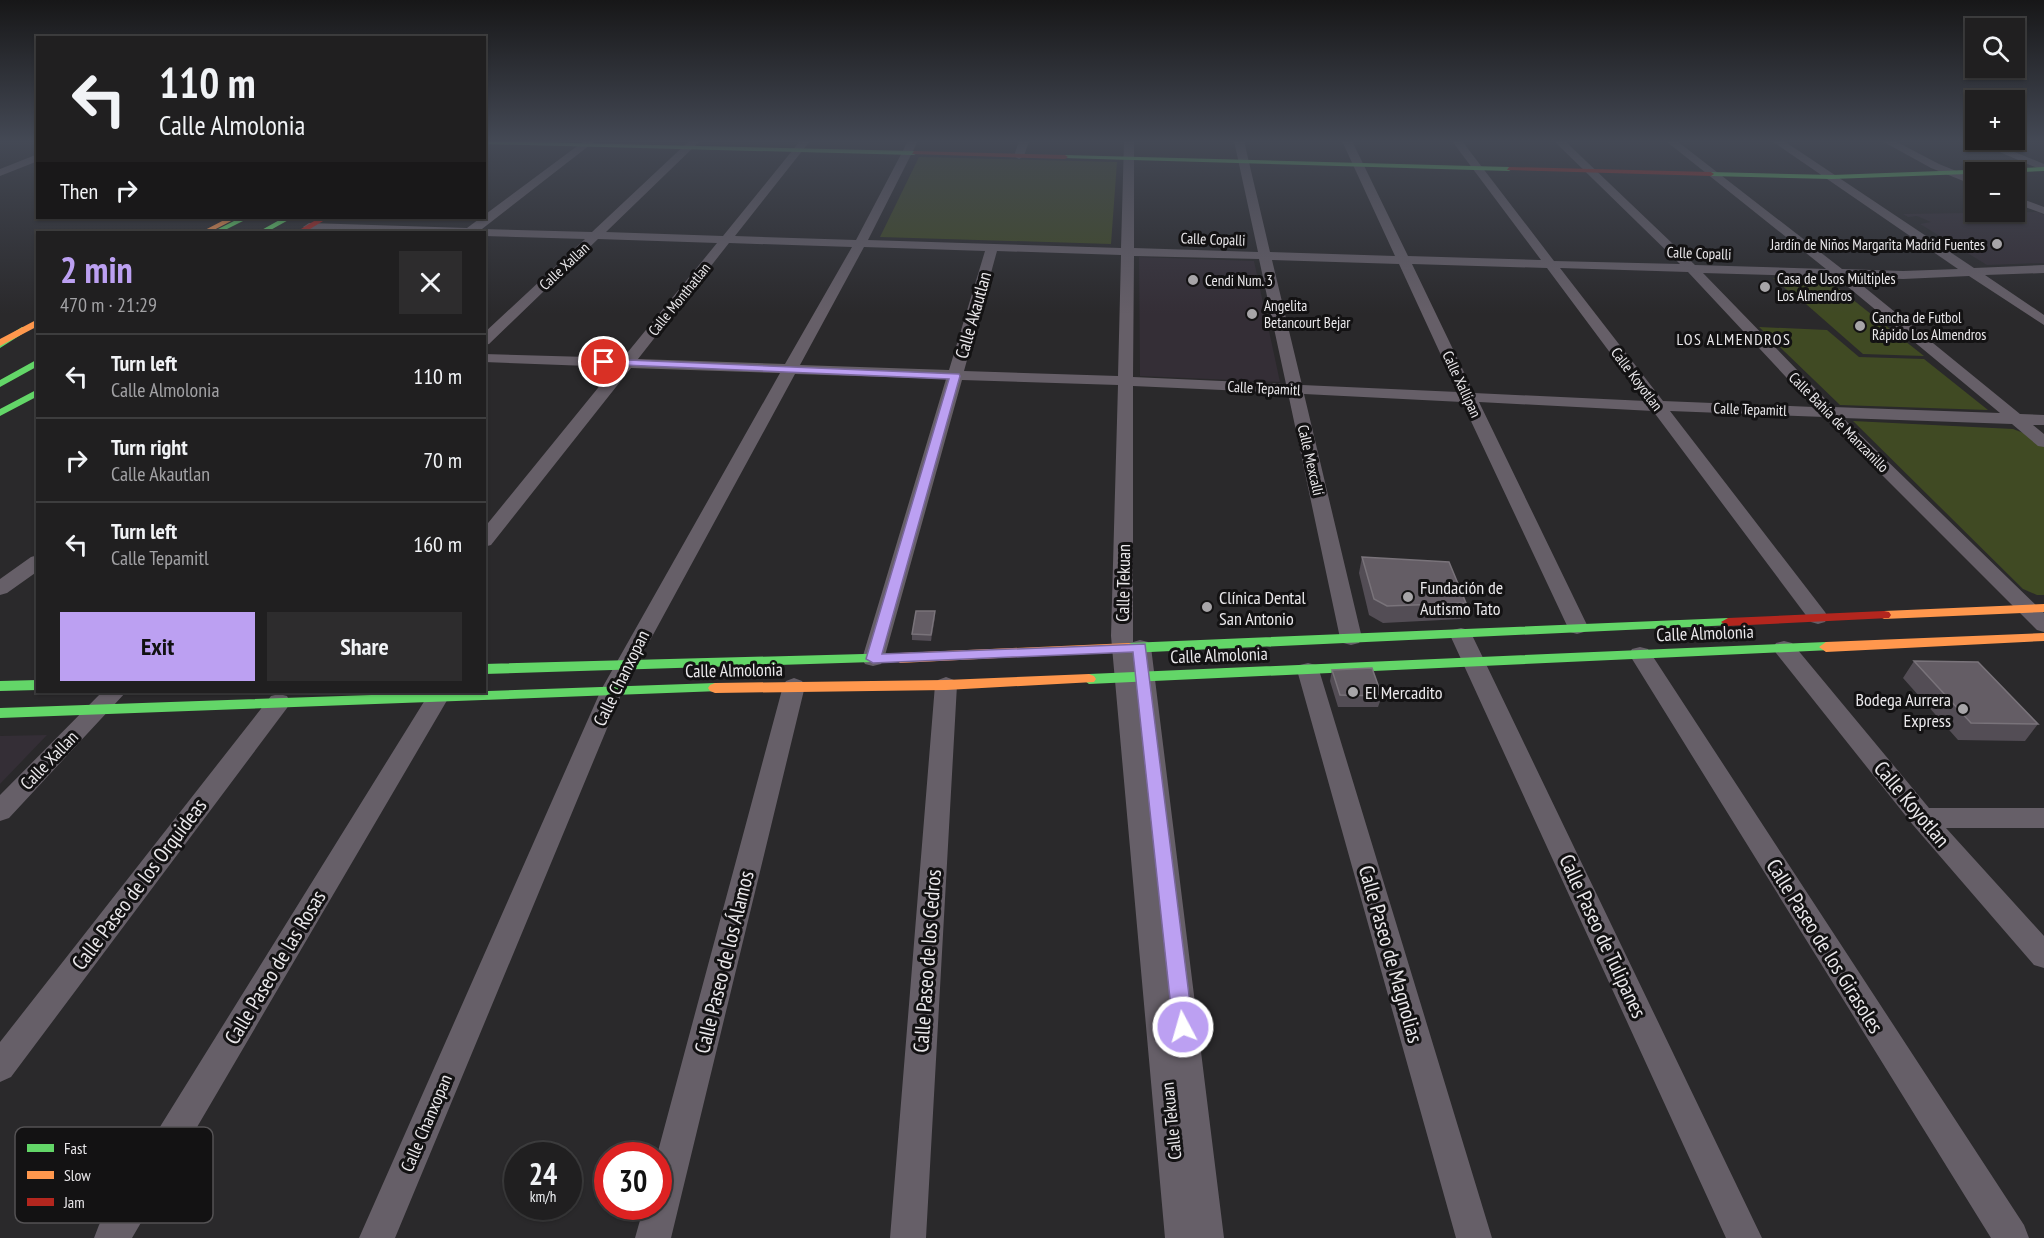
<!DOCTYPE html>
<html lang="en">
<head>
<meta charset="utf-8">
<style>
  body { margin:0; font-family:"PT Sans Narrow",sans-serif; background:#2d2c2d; color:#f1f3f6; height:100vh; display:flex; flex-direction:column; font-size:22px; white-space:nowrap }
  * { box-sizing:border-box; margin:0 }
  p { font-size:20px; color:#a2a2a5 }
  .icon { flex:none; width:33px; height:33px; fill:none; stroke:currentColor; stroke-width:2; stroke-linecap:round; stroke-linejoin:round }
  .map { position:relative; flex:1; overflow:hidden }
  .sheet { position:absolute; left:36px; top:231px; width:450px; height:462px; display:flex; flex-direction:column; background:#201f20; border-radius:0px; box-shadow:0 2px 4px #0004,0 0 0 2px #3d3d3e }
  .sheet>* { flex:none }
  .top-card { position:absolute; left:36px; top:36px; width:450px; height:183px; border-radius:0px; box-shadow:0 2px 4px #0004,0 0 0 2px #3d3d3e; background:#201f20; color:#f1f3f6; overflow:hidden }
  .fabs { position:absolute; left:1965px; top:18px; display:grid; gap:12px }
  .fabs a { display:grid; place-items:center; width:60px; height:60px; border-radius:0px; background:#201f20; box-shadow:0 2px 4px #0004,0 0 0 2px #3d3d3e; font-size:30px }
  .speed { position:absolute; left:504px; top:1142px; display:flex; gap:12px; font-size:30px; font-weight:700; text-align:center }
  .speed>* { display:grid; place-content:center; width:78px; height:78px; border-radius:50%; background:#201f20; box-shadow:0 2px 4px #0004,0 0 0 2px #3d3d3e; line-height:1 }
  .speed small { font-size:15px; font-weight:400 }
  .speed .limit { border:9px solid #d22; background:#fff; color:#111 }
  .pin { position:absolute; display:grid; place-items:center; width:51px; height:51px; color:#fff; margin:-26px; border:3px solid #fff; border-radius:50%; box-shadow:0 2px 6px #0007 }
  .me { position:absolute; width:66px; margin:-33px; rotate:354deg; stroke-linejoin:round; filter:drop-shadow(0 0 4px #0008) }
  .turn { display:flex; align-items:center; gap:21px; height:126px; padding:0 24px; font-size:27px }
  .turn .icon { width:78px; height:78px; stroke-width:2.5 }
  .turn b { display:block; font-size:42px; line-height:51px }
  .then { display:flex; align-items:center; height:57px; padding:0 24px; background:#0003; gap:12px; font-size:22px }
  .round { display:grid; place-items:center; flex:none; width:63px; height:63px; border-radius:0px; background:#2d2c2d }
  .summary { display:flex; align-items:center; justify-content:space-between; height:102px; padding:0 24px }
  h1 { font-size:36px; font-weight:700; line-height:45px; color:#bca0f2 }
  .cta { display:flex; gap:12px; margin-top:auto; padding:12px 24px }
  .cta a { flex:1; height:69px; border-radius:0px; background:#bca0f2; color:#111; font-size:24px; font-weight:700; line-height:69px; text-align:center }
  .cta a+a { background:#2d2c2d; color:#f1f3f6 }
  ul { padding:0; list-style:none }
  li { display:flex; align-items:center; gap:18px; height:84px; padding:0 24px; border-top:2px solid #3d3d3e }
  li div { flex:1 }
  li b { display:block; font-size:22px }
  li em { font-style:normal }
  .map>svg:first-child { display:block }
</style>
</head>
<body>
<div class="map">
<svg width="2044" height="1238" viewBox="0 0 2044 1238">
  <rect width="100%" height="100%" fill="#2a292b"/>
  <path fill="#342e36" d="M2038,212L2044,215V263L1987,265L1920,224L1931,222L1917,216L1908,217L1903,214Z
    M1139,257L1254,261L1280,382L1140,376Z
    M47,735L0,784V736Z"/>
  <path fill="#404a23" d="M919,157L1117,162L1111,244L880,237Z
    M1773,278L1828,280L1924,356L1863,354L1798,297L1794,296Z
    M1759,327L1827,330L1859,357L1924,359L1988,410L1840,405Z
    M1853,421L2013,429L2029,435L2044,447V595H2037L2023,589Z"/>
  <g fill="none" stroke-linecap="round" stroke-linejoin="round">
    <path fill="#665f68" fill-rule="evenodd" d="M584,141H595L482,229L592,232L689,141H700L606,232L723,236L800,141H810L735,236L856,240L908,141H918L868,240L1121,248L1124,141H1134V248L1258,252L1234,141H1244L1270,252L1395,256L1342,141H1352L1408,256L1541,260L1452,141H1462L1554,261L1680,264L1554,141H1565L1695,265L1826,269L1666,141H1677L1842,269L1903,271L1958,269L1772,141H1784L1974,268L2044,265V273L1985,275L2044,315V325L1969,276L1903,279L1852,277L2020,414L2044,415V425H2033L2044,434V447L2038,446L2012,424L1843,418L2044,613V632L2037,630L1824,417L1670,411L1825,612L1828,617L1825,622L1818,624L1811,622L1653,411L1479,402L1588,627L1584,632L1577,634L1570,632L1462,402L1304,394L1362,638L1359,643L1351,645L1343,643L1340,638L1288,393L1133,386V642L1140,640L1148,642L1151,647L1224,1238H1165L1111,636L1118,385L962,380L884,659L881,664L873,666L865,664L862,659L946,379L795,374L623,690L395,1238H359L601,690L780,373L631,368L491,545L484,547V528L615,367L484,362V354L623,358L717,243L598,239L489,344L484,345V333L585,239L484,236V232L309,231L303,227L309,223L467,228ZM729,243L852,247L785,364L638,359ZM864,247L985,251L949,370L800,365ZM997,251L1121,255L1118,376L964,371ZM1134,256L1259,259L1286,384L1133,377ZM1272,260L1399,264L1458,392L1302,385ZM1412,264L1547,268L1646,401L1474,393ZM1560,268L1688,272L1814,407L1663,401ZM1703,273L1836,277L2000,413L1833,407Z
      M1019,141H1029L1024,156L1019,159L1014,156Z
      M1882,141H1895L1939,164L1976,179V186L1931,168Z
      M1974,141H1988L2044,164V171Z
      M38,154V161L0,176V169Z
      M2014,196L2044,207V214L2014,203Z
      M38,555V571L7,593L0,595V579L31,557Z
      M1461,628L1469,630L1472,635L1762,1238H1726L1450,635L1453,630Z
      M1784,641L1792,643L1929,808H2044V828H1946L2044,936V968L2034,965L1913,825L1776,653L1773,648L1776,643Z
      M1640,647L1648,649L2024,1225L2029,1238H1991L1629,654L1632,649Z
      M1308,663L1316,665L1319,670L1492,1238H1456L1297,670L1300,665Z
      M946,677L954,680L957,685L926,1238H890L935,685L938,680Z
      M794,678L802,681L805,686L671,1238H635L644,1206H658L657,1155L783,686L786,681Z
      M102,692H126L9,818L0,821V795Z
      M430,692H446L449,697L132,1238H94L99,1225Z
      M279,694L287,696L290,702L287,708L11,1077L0,1082V1042L271,696Z"/>
    <path fill="#63d668" fill-rule="evenodd" d="M484,141L914,151L917,153L914,155L484,144Z
      M1065,155L1509,167L1512,169L1509,171L1063,158Z
      M2044,167V171L1832,179L1711,176L1708,174L1711,172L1832,175Z
      M240,218H249L221,232H212Z
      M283,218H292L267,232H258Z
      M22,327L30,329L0,348V341Z
      M38,359V366L0,387V380Z
      M38,389V396L0,416V409Z
      M1728,618L1733,619L1735,622L1733,625L1129,653L1122,648L1129,643Z
      M1826,642L1833,647L1831,650L1089,684L1082,679L1089,674Z
      M900,653L905,655L907,658L905,661L484,674V664Z
      M38,680V690L0,691V681Z
      M715,683L720,685L722,688L720,691L0,718V708Z"/>
    <path fill="#ff974d" fill-rule="evenodd" d="M228,218H237L210,232H201Z
      M38,319V326L0,346V339Z
      M2044,604V612L1884,619L1877,615L1884,611Z
      M2044,633V641L1826,652L1819,647L1826,642Z
      M1129,643L1134,645L1136,648L1134,651L900,663L893,658L900,653Z
      M1089,674L1094,676L1096,679L1094,682L946,690L715,693L710,691L708,688L710,685L715,683L946,680Z"/>
    <path fill="#b3261e" fill-rule="evenodd" d="M914,151L1065,155L1068,157L1065,159L912,154Z
      M1509,167L1711,172L1714,174L1711,176L1507,170Z
      M319,218H328L305,232H296Z
      M1884,611L1889,612L1891,615L1889,618L1728,626L1721,622L1728,618Z"/>
  </g>
  <path fill="#534d55" d="M1362,557L1466,603L1461,619L1383,623L1369,615L1359,573Z
    M935,617L931,641L912,640V634Z
    M1914,661L2038,724L2025,741L1958,740L1903,678Z
    M1332,670L1382,696L1378,707H1338L1330,681Z"/>
  <path fill="#3c373e" d="M935,611V617L931,641V635Z"/>
  <path fill="#645d65" stroke="#79737a" stroke-width="1.5" d="M1362,557L1449,562L1466,603L1387,606L1374,599Z
    M916,611H935L931,635L912,634Z
    M1914,661L1978,662L2038,724L1971,723Z
    M1372,668L1382,696L1340,695L1332,670Z"/>
  <linearGradient id="sky" x2="0" y2="1"><stop stop-color="#171718"/><stop offset="0.45" stop-color="#444955"/><stop offset="1" stop-color="#444955" stop-opacity="0"/></linearGradient>
  <rect width="2044" height="314" fill="url(#sky)"/>
  <path fill="#bca0f2" stroke="#7a689d" stroke-width="1.5" d="M604,359L959,374L960,376L882,654L1145,644L1193,1027L1190,1033L1183,1036L1176,1033L1173,1027L1133,652L873,663L866,659L949,379L600,364V360Z"/>
  <g fill="#a7a5a8" stroke="#131213" stroke-width="2">
    <circle cx="1997" cy="244" r="6"/>
    <circle cx="1193" cy="280" r="6"/>
    <circle cx="1765" cy="287" r="6"/>
    <circle cx="1252" cy="314" r="6"/>
    <circle cx="1860" cy="326" r="6"/>
    <circle cx="1408" cy="597" r="6"/>
    <circle cx="1207" cy="607" r="6"/>
    <circle cx="1353" cy="692" r="6"/>
    <circle cx="1963" cy="709" r="6"/>
  </g>
  <g text-anchor="middle" dominant-baseline="central" stroke-width="6" stroke-linejoin="round" paint-order="stroke">
    <g font-size="15" fill="#eae8eb" stroke="#131213">
      <text transform="translate(1213 239) rotate(2)">Calle Copalli</text>
      <text transform="translate(1699 253) rotate(2)">Calle Copalli</text>
      <text transform="translate(564 266) rotate(-43)">Calle Xallan</text>
      <text transform="translate(679 299) rotate(-51)">Calle Monthatlan</text>
      <text transform="translate(1637 379) rotate(53)">Calle Koyotlan</text>
      <text transform="translate(1462 384) rotate(65)">Calle Xallipan</text>
      <text transform="translate(1264 388) rotate(3)">Calle Tepamitl</text>
      <text transform="translate(1750 409) rotate(2)">Calle Tepamitl</text>
      <text transform="translate(1839 422) rotate(45)">Calle Bahía de Manzanillo</text>
      <text transform="translate(1311 460) rotate(77)">Calle Mexcalli</text>
    </g>
    <g font-size="15" fill="#eae8eb" stroke="#131213" text-anchor="start">
      <text x="1985" y="244" text-anchor="end">Jardín de Niños Margarita Madrid Fuentes</text>
      <text x="1777" y="278">Casa de Usos Múltiples<tspan x="1777" dy="17">Los Almendros</tspan></text>
      <text x="1205" y="280">Cendi Num. 3</text>
      <text x="1264" y="305">Angelita<tspan x="1264" dy="17">Betancourt Bejar</tspan></text>
      <text x="1872" y="317">Cancha de Futbol<tspan x="1872" dy="17">Rápido Los Almendros</tspan></text>
    </g>
    <g font-size="16" letter-spacing="1.5" fill="#eae8eb" stroke="#131213">
      <text x="1734" y="339">LOS ALMENDROS</text>
    </g>
    <g font-size="18" fill="#eae8eb" stroke="#131213">
      <text transform="translate(973 315) rotate(-74)">Calle Akautlan</text>
      <text transform="translate(1123 583) rotate(-89)">Calle Tekuan</text>
      <text transform="translate(1705 633) rotate(-2)">Calle Almolonia</text>
      <text transform="translate(1219 655) rotate(-2)">Calle Almolonia</text>
      <text transform="translate(734 670) rotate(-1)">Calle Almolonia</text>
      <text transform="translate(621 678) rotate(-64)">Calle Chanxopan</text>
      <text transform="translate(49 760) rotate(-46)">Calle Xallan</text>
      <text transform="translate(1171 1121) rotate(-96)">Calle Tekuan</text>
      <text transform="translate(426 1123) rotate(-67)">Calle Chanxopan</text>
    </g>
    <g font-size="18" fill="#eae8eb" stroke="#131213" text-anchor="start">
      <text x="1420" y="587">Fundación de<tspan x="1420" dy="21">Autismo Tato</tspan></text>
      <text x="1219" y="597">Clínica Dental<tspan x="1219" dy="21">San Antonio</tspan></text>
      <text x="1365" y="692">El Mercadito</text>
      <text x="1951" y="699" text-anchor="end">Bodega Aurrera<tspan x="1951" dy="21">Express</tspan></text>
    </g>
    <g font-size="21" fill="#eae8eb" stroke="#131213">
      <text transform="translate(1912 804) rotate(50)">Calle Koyotlan</text>
      <text transform="translate(139 884) rotate(-53)">Calle Paseo de los Orquideas</text>
      <text transform="translate(1603 936) rotate(65)">Calle Paseo de Tulipanes</text>
      <text transform="translate(1825 946) rotate(58)">Calle Paseo de los Girasoles</text>
      <text transform="translate(1391 954) rotate(74)">Calle Paseo de Magnolias</text>
      <text transform="translate(927 961) rotate(-86)">Calle Paseo de los Cedros</text>
      <text transform="translate(724 962) rotate(-76)">Calle Paseo de los Álamos</text>
      <text transform="translate(275 967) rotate(-59)">Calle Paseo de las Rosas</text>
    </g>
  </g>
  <rect x="15" y="1127" width="198" height="96" rx="9" fill="#131213" stroke="#545254" stroke-width="1.5"/>
  <rect x="27" y="1144" width="27" height="8" fill="#63d668"/>
  <rect x="27" y="1171" width="27" height="8" fill="#ff974d"/>
  <rect x="27" y="1198" width="27" height="8" fill="#b3261e"/>
  <g font-size="16" fill="#eae8eb">
    <text x="64" y="1154">Fast</text>
    <text x="64" y="1181">Slow</text>
    <text x="64" y="1208">Jam</text>
  </g>
</svg>
<div class="fabs">
<a><svg class="icon" aria-label="search" viewBox="0 0 24 24"><circle cx="10" cy="10" r="6"/><path d="M15 15l6 6"/></svg></a>
<a>+</a>
<a>−</a>
</div>
<div class="speed"><div>24<small>km/h</small></div><div class="limit">30</div></div>
<div class="pin" style="left:604px;top:362px;background:#d93025"><svg class="icon" aria-label="arrive" viewBox="0 0 24 24"><path d="M6 21V4h12l-3 4 3 4H6"/></svg></div>
<svg class="me" style="left:1183px;top:1027px" viewBox="-20 -20 40 40"><circle r="17" fill="#bca0f2" stroke="#fff" stroke-width="3"/><path d="M0-11L8 9 0 5-8 9z" fill="#fff"/></svg>
<div class="top-card">
<div class="turn"><svg class="icon" aria-label="left" viewBox="0 0 24 24"><path d="M17 20v-9H6M10 6l-5 5 5 5"/></svg><div><b>110 m</b>Calle Almolonia</div></div>
<div class="then">Then<svg class="icon" aria-label="right" viewBox="0 0 24 24"><path d="M7 20v-9h11M14 6l5 5-5 5"/></svg></div>
</div>
<section class="sheet">
<div class="summary"><div><h1>2 min</h1><p>470 m · 21:29</p></div><a class="round"><svg class="icon" aria-label="close" viewBox="0 0 24 24"><path d="M6 6l12 12M18 6L6 18"/></svg></a></div>
<ul>
<li><svg class="icon" aria-label="left" viewBox="0 0 24 24"><path d="M17 20v-9H6M10 6l-5 5 5 5"/></svg><div><b>Turn left</b><p>Calle Almolonia</p></div><em>110 m</em></li>
<li><svg class="icon" aria-label="right" viewBox="0 0 24 24"><path d="M7 20v-9h11M14 6l5 5-5 5"/></svg><div><b>Turn right</b><p>Calle Akautlan</p></div><em>70 m</em></li>
<li><svg class="icon" aria-label="left" viewBox="0 0 24 24"><path d="M17 20v-9H6M10 6l-5 5 5 5"/></svg><div><b>Turn left</b><p>Calle Tepamitl</p></div><em>160 m</em></li>
</ul>
<div class="cta"><a>Exit</a><a>Share</a></div>
</section>
</div>
</body>
</html>
